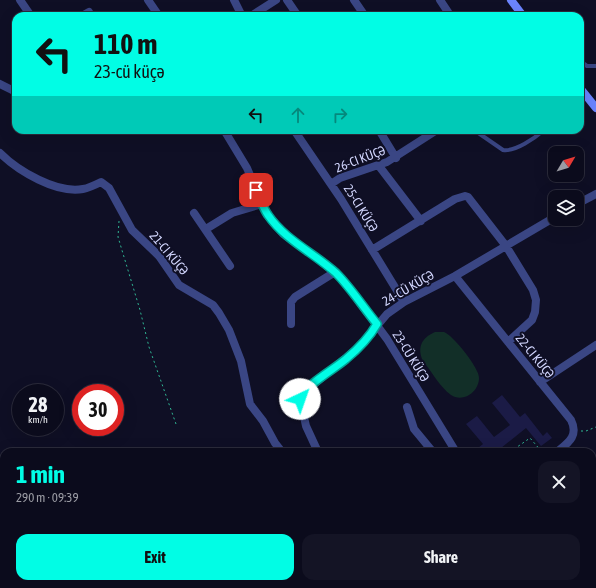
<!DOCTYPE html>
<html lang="en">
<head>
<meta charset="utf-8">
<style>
  body { margin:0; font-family:"Asap Condensed",sans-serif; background:#141425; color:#f1f3f6; height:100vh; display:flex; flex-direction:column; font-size:15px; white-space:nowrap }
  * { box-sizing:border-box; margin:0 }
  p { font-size:13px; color:#9a9ba3 }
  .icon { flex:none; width:22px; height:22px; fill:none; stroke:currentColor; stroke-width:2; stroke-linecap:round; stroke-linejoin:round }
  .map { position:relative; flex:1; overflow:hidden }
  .drawer { position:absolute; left:0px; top:448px; width:596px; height:140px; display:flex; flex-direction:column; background:#0b0b1c; border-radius:12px 12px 0 0; box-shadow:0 4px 16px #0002,0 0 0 1px #2b2b3b }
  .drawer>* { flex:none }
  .hud { position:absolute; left:12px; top:12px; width:572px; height:122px; border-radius:12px; box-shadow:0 4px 16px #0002,0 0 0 1px #2b2b3b; background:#01fde5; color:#111; overflow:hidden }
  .needle { width:26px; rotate:52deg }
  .buttons { position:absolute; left:548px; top:146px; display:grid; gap:8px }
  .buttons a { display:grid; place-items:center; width:36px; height:36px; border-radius:8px; background:#0b0b1c; box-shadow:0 4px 16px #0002,0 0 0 1px #2b2b3b; font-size:20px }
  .speed { position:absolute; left:12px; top:384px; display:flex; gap:8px; font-size:20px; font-weight:700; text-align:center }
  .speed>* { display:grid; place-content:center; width:52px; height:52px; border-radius:50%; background:#0b0b1c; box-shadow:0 4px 16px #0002,0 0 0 1px #2b2b3b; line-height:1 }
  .speed small { font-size:10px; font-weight:400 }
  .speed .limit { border:6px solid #d22; background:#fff; color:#111 }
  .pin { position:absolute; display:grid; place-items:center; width:34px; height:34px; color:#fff; margin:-17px; border-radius:8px; box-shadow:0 2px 6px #0006 }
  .me { position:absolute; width:44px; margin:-22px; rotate:42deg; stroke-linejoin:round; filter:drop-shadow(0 0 3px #0008) }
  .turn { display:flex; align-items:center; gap:14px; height:84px; padding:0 16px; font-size:18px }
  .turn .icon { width:52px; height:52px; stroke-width:2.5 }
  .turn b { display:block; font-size:28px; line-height:34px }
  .lanes { display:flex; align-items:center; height:38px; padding:0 16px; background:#0003; justify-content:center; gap:20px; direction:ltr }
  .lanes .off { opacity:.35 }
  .round { display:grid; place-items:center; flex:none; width:42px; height:42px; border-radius:12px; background:#141425 }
  .summary { display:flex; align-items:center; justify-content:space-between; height:68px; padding:0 16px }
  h1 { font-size:24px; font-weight:700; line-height:30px; color:#01fde5 }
  .action { display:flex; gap:8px; margin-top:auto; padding:8px 16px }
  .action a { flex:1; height:46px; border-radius:12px; background:#01fde5; color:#111; font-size:16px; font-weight:700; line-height:46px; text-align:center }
  .action a+a { background:#141425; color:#f1f3f6 }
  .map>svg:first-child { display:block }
</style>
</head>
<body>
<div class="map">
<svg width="596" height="588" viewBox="0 0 596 588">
  <rect width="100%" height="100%" fill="#0f0f25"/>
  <path fill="#122f28" d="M435,332C437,332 441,332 444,332C453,335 480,369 479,378C479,392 463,403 451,395C440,387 432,372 423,361C417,348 421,338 435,332Z"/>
  <path fill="#1b1b46" d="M502,395L520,417L525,413L543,436L547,432L552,438L541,446L526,428L496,452H473L483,444L466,424L477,416L494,437L510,425L492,403Z"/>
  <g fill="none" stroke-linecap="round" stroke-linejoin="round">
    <path stroke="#2fb794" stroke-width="1" stroke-dasharray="2 3" stroke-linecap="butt" d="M119,221L118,237L140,310L149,347L176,424
      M581,431H586L596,427
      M510,452L530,438L542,452"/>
    <path stroke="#3a4684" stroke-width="4" d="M580,61L587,66H596
      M474,130L503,150C515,152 535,138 544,130"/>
    <path stroke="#3a4684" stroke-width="8" d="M20,0L31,16
      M148,0L159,16
      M234,0L242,16
      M287,0L298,16
      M354,0L365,16
      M440,0L448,12
      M82,16L89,12
      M251,16L276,0
      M0,84L16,92
      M224,130L247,168L267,215L283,234L312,254L343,280L387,339L456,452
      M294,130L341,199L404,302
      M379,130L396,158
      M0,153C18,171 57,194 83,189C89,188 95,185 101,182L109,188L132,230L159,256L179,285L213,305L219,313L229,330L241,361L250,404L263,421L275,443L282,452
      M379,166L421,221
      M331,184L340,178L387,162L437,130
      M577,204L596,194
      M194,213L230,266
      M206,229L232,213L262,204
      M372,250L455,199L465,196L468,197L506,246L533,290L536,300L535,312L532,320L508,342
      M455,276L571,420C579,436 568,443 557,452
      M291,324V302L295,297L335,272
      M540,382L596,345
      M407,407L414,429L433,452
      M318,452L306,426L300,399L306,391L360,346L387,314L404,302L455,276L555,217
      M592,493L596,494
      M345,584L347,588
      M478,584L482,588
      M399,588L407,584
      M593,588L596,586"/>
    <path stroke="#6b84fe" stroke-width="8" d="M511,0L523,16
      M580,88L596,108"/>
  </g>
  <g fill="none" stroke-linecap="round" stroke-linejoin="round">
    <g stroke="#01a495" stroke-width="10">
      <path id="route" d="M256,190C260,198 263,208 268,215C285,240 314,253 336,273C351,288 363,307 377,324C369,338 358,349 346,359C336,368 302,387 300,399"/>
    </g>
    <use href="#route" stroke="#01fde5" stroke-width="7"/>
  </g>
  <g text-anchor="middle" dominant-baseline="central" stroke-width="4" stroke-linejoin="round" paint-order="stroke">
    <g font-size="13" fill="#d3d7ff" stroke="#0f0f25">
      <text transform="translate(360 159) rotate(-21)">26-CI KÜÇƏ</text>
      <text transform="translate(361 208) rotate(58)">25-CI KÜÇƏ</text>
      <text transform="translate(169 253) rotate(50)">21-CI KÜÇƏ</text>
      <text transform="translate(408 288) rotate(-30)">24-CÜ KÜÇƏ</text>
      <text transform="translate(411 356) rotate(58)">23-CÜ KÜÇƏ</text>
      <text transform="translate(535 356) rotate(51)">22-CI KÜÇƏ</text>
    </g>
  </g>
</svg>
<div class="buttons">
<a><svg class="needle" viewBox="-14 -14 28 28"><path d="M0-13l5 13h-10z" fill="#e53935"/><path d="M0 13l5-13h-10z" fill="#9a9ba3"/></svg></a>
<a><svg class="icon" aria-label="layers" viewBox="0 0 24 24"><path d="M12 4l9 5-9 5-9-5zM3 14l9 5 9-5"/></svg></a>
</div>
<div class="speed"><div>28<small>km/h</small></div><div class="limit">30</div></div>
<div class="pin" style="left:256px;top:190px;background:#d93025"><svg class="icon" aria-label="arrive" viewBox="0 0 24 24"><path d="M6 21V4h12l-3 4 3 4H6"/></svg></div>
<svg class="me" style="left:300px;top:399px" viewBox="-20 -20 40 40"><circle r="19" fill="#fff"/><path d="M0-13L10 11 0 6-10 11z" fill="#01fde5"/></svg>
<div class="hud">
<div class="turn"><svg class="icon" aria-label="left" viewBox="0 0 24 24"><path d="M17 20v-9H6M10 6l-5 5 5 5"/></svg><div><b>110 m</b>23-cü küçə</div></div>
<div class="lanes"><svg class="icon" aria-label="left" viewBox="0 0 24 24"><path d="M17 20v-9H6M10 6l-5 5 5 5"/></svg><svg class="icon off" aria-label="ahead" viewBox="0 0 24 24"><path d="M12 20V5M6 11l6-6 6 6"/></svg><svg class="icon off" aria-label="right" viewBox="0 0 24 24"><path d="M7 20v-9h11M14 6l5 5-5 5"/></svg></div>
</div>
<section class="drawer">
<div class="summary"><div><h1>1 min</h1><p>290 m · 09:39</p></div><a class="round"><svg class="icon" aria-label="close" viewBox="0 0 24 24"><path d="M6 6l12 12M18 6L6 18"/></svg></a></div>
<div class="action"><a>Exit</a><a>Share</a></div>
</section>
</div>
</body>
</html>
